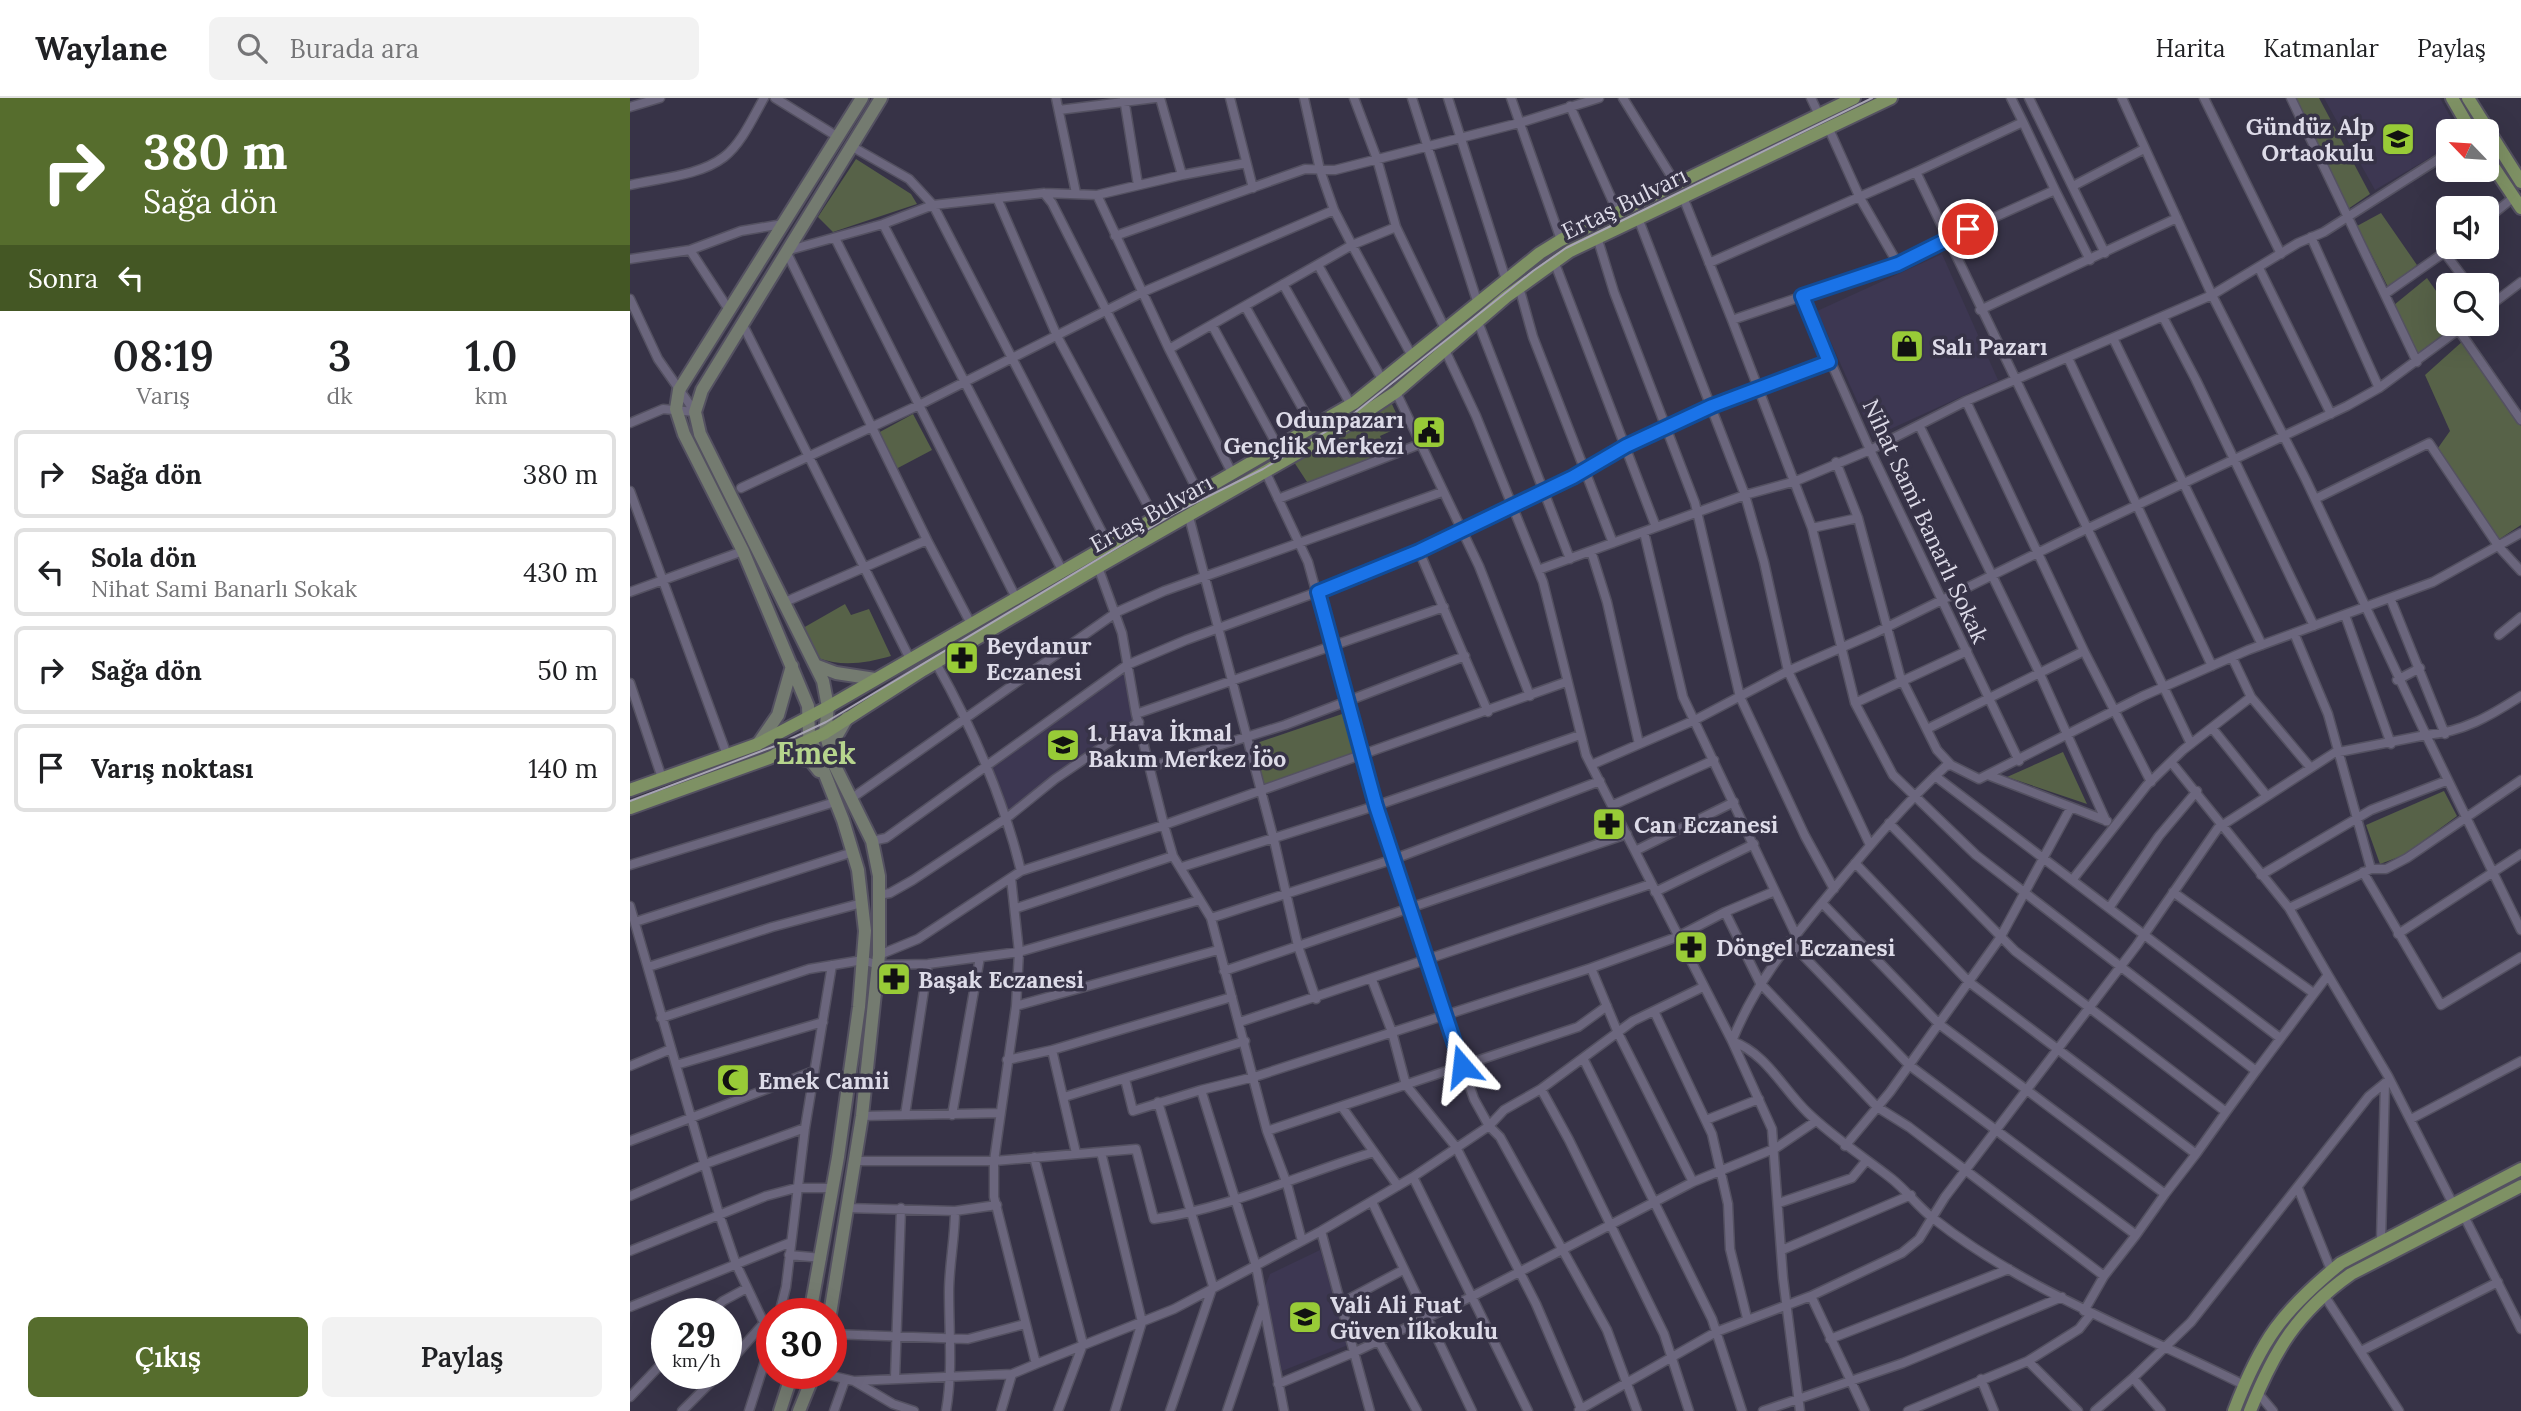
<!DOCTYPE html>
<html lang="tr">
<head>
<meta charset="utf-8">
<style>
  body { margin:0; font-family:Lora,serif; background:#f2f2f2; color:#202124; height:100vh; display:flex; flex-direction:column; font-size:26px; white-space:nowrap }
  * { box-sizing:border-box; margin:0 }
  p { font-size:23px; color:#757577 }
  .icon { flex:none; width:38px; height:38px; fill:none; stroke:currentColor; stroke-width:2; stroke-linecap:round; stroke-linejoin:round }
  .map { position:relative; flex:1; overflow:hidden }
  .details { display:flex; flex-direction:column; background:#fff; width:630px }
  .details>* { flex:none }
  .guide { background:#566d2d; color:#fff; overflow:hidden }
  .needle { width:46px; rotate:295deg }
  .fabs { position:absolute; left:1806px; top:21px; display:grid; gap:14px }
  .fabs a { display:grid; place-items:center; width:63px; height:63px; border-radius:10px; background:#fff; box-shadow:0 7px 28px #0002; font-size:35px }
  .speed { position:absolute; left:21px; top:1200px; display:flex; gap:14px; font-size:35px; font-weight:700; text-align:center }
  .speed>* { display:grid; place-content:center; width:91px; height:91px; border-radius:50%; background:#fff; box-shadow:0 7px 28px #0002; line-height:1 }
  .speed small { font-size:18px; font-weight:400 }
  .speed .limit { border:10px solid #d22; background:#fff; color:#111 }
  .pin { position:absolute; display:grid; place-items:center; width:60px; height:60px; color:#fff; margin:-30px; border:4px solid #fff; border-radius:50%; box-shadow:0 2px 7px #0007 }
  .me { position:absolute; width:77px; margin:-38px; rotate:343deg; stroke-linejoin:round; filter:drop-shadow(0 0 5px #0008) }
  .turn { display:flex; align-items:center; gap:24px; height:147px; padding:0 28px; font-size:32px }
  .turn .icon { width:91px; height:91px; stroke-width:2.5 }
  .turn b { display:block; font-size:49px; line-height:60px }
  .then { display:flex; align-items:center; height:66px; padding:0 28px; background:#0003; gap:14px; font-size:26px }
  .eta { display:flex; justify-content:space-evenly; align-items:center; height:119px; text-align:center }
  .eta b { font-size:42px; font-weight:600; line-height:49px }
  .action { display:flex; gap:14px; margin-top:auto; padding:14px 28px }
  .action a { flex:1; height:80px; border-radius:10px; background:#566d2d; color:#fff; font-size:28px; font-weight:600; line-height:80px; text-align:center }
  .action a+a { background:#f2f2f2; color:#202124 }
  ul { padding:0; list-style:none }
  li { display:flex; align-items:center; gap:21px; height:88px; margin:0 14px 10px; padding:0 14px; border:4px solid #e0e0e0; border-radius:10px }
  li div { flex:1 }
  li b { display:block; font-size:26px }
  li em { font-style:normal }
  header { display:flex; align-items:center; gap:42px; box-sizing:border-box; height:98px; padding:0 35px; background:#fff; border-bottom:2px solid #e0e0e0 }
  header strong { font-size:33px }
  nav { display:flex; gap:38px; margin-inline-start:auto; font-size:24px }
  .search { width:490px; height:63px; background:#f2f2f2; display:flex; align-items:center; gap:18px; box-sizing:border-box; padding:0 24px; border-radius:10px; color:#757577; font-size:26px }
  main { display:flex; flex:1; min-height:0 }
  .map>svg:first-child { display:block }
</style>
</head>
<body>
<header>
<strong>Waylane</strong>
<div class="search"><svg class="icon" aria-label="search" viewBox="0 0 24 24"><circle cx="10" cy="10" r="6"/><path d="M15 15l6 6"/></svg>Burada ara</div>
<nav><a>Harita</a><a>Katmanlar</a><a>Paylaş</a></nav>
</header>
<main>
<section class="details">
<div class="guide">
<div class="turn"><svg class="icon" aria-label="right" viewBox="0 0 24 24"><path d="M7 20v-9h11M14 6l5 5-5 5"/></svg><div><b>380 m</b>Sağa dön</div></div>
<div class="then">Sonra<svg class="icon" aria-label="left" viewBox="0 0 24 24"><path d="M17 20v-9H6M10 6l-5 5 5 5"/></svg></div>
</div>
<div class="eta">
<div><b>08:19</b><p>Varış</p></div>
<div><b>3</b><p>dk</p></div>
<div><b>1.0</b><p>km</p></div>
</div>
<ul>
<li><svg class="icon" aria-label="right" viewBox="0 0 24 24"><path d="M7 20v-9h11M14 6l5 5-5 5"/></svg><div><b>Sağa dön</b></div><em>380 m</em></li>
<li><svg class="icon" aria-label="left" viewBox="0 0 24 24"><path d="M17 20v-9H6M10 6l-5 5 5 5"/></svg><div><b>Sola dön</b><p>Nihat Sami Banarlı Sokak</p></div><em>430 m</em></li>
<li><svg class="icon" aria-label="right" viewBox="0 0 24 24"><path d="M7 20v-9h11M14 6l5 5-5 5"/></svg><div><b>Sağa dön</b></div><em>50 m</em></li>
<li><svg class="icon" aria-label="arrive" viewBox="0 0 24 24"><path d="M6 21V4h12l-3 4 3 4H6"/></svg><div><b>Varış noktası</b></div><em>140 m</em></li>
</ul>
<div class="action"><a>Çıkış</a><a>Paylaş</a></div>
</section>
<div class="map">
<svg width="1891" height="1313" viewBox="0 0 1891 1313">
  <rect width="100%" height="100%" fill="#373347"/>
  <path fill="#3d3752" d="M1694,0H1810L1828,33H1818V49L1745,92Z
    M1312,156L1368,282L1243,339L1187,213Z
    M497,567L509,624L378,719L357,670Z
    M690,1152L718,1247L652,1273L634,1191L640,1176Z"/>
  <path fill="#576248" d="M1665,0H1689L1740,96L1718,111Z
    M226,61L281,96L287,106L203,134L188,119Z
    M1751,115L1787,167L1758,189L1727,128Z
    M1797,180L1818,210V226H1828L1789,257L1764,207Z
    M1834,242L1891,328V427L1868,442L1808,350L1820,333L1795,277Z
    M761,304L772,328L750,338L757,354L679,387L664,364Z
    M283,316L302,352L266,371L248,335Z
    M215,506L221,517L239,511L261,558C237,565 212,569 188,560L173,530Z
    M715,615L727,657L634,687L624,646Z
    M1433,654L1457,706L1377,679Z
    M1814,693L1827,718L1774,757L1750,766L1736,727Z"/>
  <g fill="none" stroke-linecap="round" stroke-linejoin="round">
    <g stroke="#545161" stroke-width="11">
      <path id="minor" d="M145,0L208,39
        M426,0L446,95
        M494,0L508,87
        M600,0L623,90
        M724,0L747,61L766,129L816,233
        M782,0L848,206
        M818,0L876,182
        M881,0L931,142
        M993,0L1046,86
        M1181,0L1189,17
        M1381,0L1393,24L1286,74L1561,646
        M1399,0L1475,155
        M1492,0L1582,197L1676,382L1796,637C1833,634 1860,618 1891,598
        M1574,0L1651,156
        M1661,0L1787,264
        M940,8L988,115
        M0,9L30,0
        M429,12L525,0
        M1198,29L1230,100L1268,166
        M221,48L279,81L303,107L478,446
        M552,77L616,65
        M0,87C30,80 69,78 94,59C112,45 123,19 134,0
        M1443,88L1514,51
        M1425,92L1460,162
        M414,95L422,105L568,394
        M467,97L539,251L602,375
        M1053,99L1102,222L1268,166L1316,141L1425,92L1393,24
        M367,100L427,238L524,419
        M1008,120L1115,397L1134,464L1158,573L1240,747
        M1857,121L1884,99
        M253,126L432,472
        M766,129L722,147L783,260
        M485,138L675,71L705,72L889,25L969,0
        M967,139L984,194L1065,405L1110,599L1175,738L1204,791
        M1681,139L1749,290
        M205,140L386,500
        M60,152L111,133L153,126
        M1814,154L1839,187
        M0,161L60,152L99,212
        M924,163L1026,429
        M1079,165L1286,74
        M688,167L753,283
        M1629,170L1701,316
        M653,186L721,307
        M889,189L903,239L983,445
        M1755,196L1822,149
        M1172,199L1240,352L1389,663
        M0,201L28,261L65,314
        M615,208L683,329
        M1857,210L1891,184
        M1350,212L1547,120
        M1533,219L1566,282L1684,528
        M1102,222L1182,430L1225,605L1263,677L1346,757L1626,973L1698,877L1659,810L1541,664
        M848,224L940,461
        M113,227L280,561
        M582,227L648,349
        M1828,231L1891,322
        M1483,240L1632,547
        M539,251L722,147L704,112
        M815,252L846,318L913,484L956,657L1102,943L1142,1031L1153,1180L1170,1313
        M1438,260L1582,568
        M766,294L849,468L900,598
        M1336,303L1582,197L1668,145L1694,134L1818,55
        M0,325L33,311L65,314
        M1289,327L1409,574L1476,723
        M1206,364L1228,420L1270,578L1307,652L1321,667L1349,681L1513,598L1618,552L1803,484L1891,435
        M636,375L678,464L745,708L844,1001L859,1028L874,1012L911,991
        M111,390L289,307L513,194L704,112L690,72L674,0
        M0,393L97,657
        M648,401L790,346
        M1685,401L1799,345L1869,449L1891,473
        M559,419L644,742L668,848L997,736
        M1182,430L1228,420
        M1014,434L1053,599L1145,793
        M297,442L341,526
        M961,453L977,504L1009,646
        M468,469L492,535L506,616L534,727L543,758L581,820L637,1033L657,1086L672,1143
        M908,472L1115,397L1166,383L1240,352L1336,303L1454,553L1297,631
        M0,494L113,453
        M1761,502L1815,636
        M155,504L297,442L156,153L253,126L303,107L414,95L467,97L552,77L530,0
        M1715,517L1761,646
        M1869,537L1891,519
        M1454,553L1521,684
        M306,565C343,631 373,699 391,773
        M1767,582L1790,570
        M0,585L32,680
        M1621,599L1680,669
        M1225,605L1337,553
        M858,614L789,453L943,379L996,348L1082,308L1199,264
        M506,616L814,509
        M1582,630L1636,697
        M961,667L1065,622L1158,573L1245,535L1446,436L1717,308L1749,290L1836,226
        M1321,667L1316,668C1273,707 1237,751 1200,795C1160,844 1126,883 1102,943C1137,956 1152,990 1178,1015C1204,1040 1234,1059 1262,1081C1277,1093 1289,1110 1304,1121C1397,1194 1509,1234 1614,1287
        M520,669L655,627L835,558
        M1358,677L1477,723
        M1305,678L1650,940
        M222,700L487,514L534,493L812,394
        M983,707L1084,662
        M1259,725L1385,853L1596,1014L1626,973
        M242,743L256,740L497,567L556,542L742,474L789,453
        M1005,753L1104,704
        M1225,765L1339,884L1566,1056L1596,1014
        M0,767L205,704
        M552,769L745,708L950,637
        M1741,771H1756L1777,760L1891,682
        M1733,774L1811,907L1891,859
        M1631,777L1741,712L1816,683
        M381,780L389,854L386,908L364,1063V1099L406,1266L544,1211L691,1133L783,1079L898,1313
        M1443,781L1517,687L1553,652L1621,599L1602,559
        M1025,794L1124,746
        M1543,794L1682,894
        M248,797L260,795L283,782L378,719L425,681L509,624
        M1192,805L1309,926L1535,1096L1566,1056
        M0,808L89,1116L106,1166L134,1225L142,1233
        M387,810L543,758
        M1479,810L1529,738L1567,693
        M1659,810L1741,771L1698,616L1664,535
        M1095,814L1145,793L1165,835
        M581,820L764,761L970,683
        M5,824L223,754
        M1768,836L1891,756
        M1159,843L1279,967L1506,1137L1535,1096
        M249,857L288,841L391,773L534,727L936,584
        M18,869L142,829L232,805
        M594,873L668,848L686,901
        M1698,877L1758,978L1823,1106
        M742,882L762,934L776,987L826,1049L906,1206L952,1313
        M386,908L588,852
        M1024,913L1082,1036L1098,1106L1100,1151L1117,1220
        M31,920L179,871L233,862L248,867L298,866L389,854L570,802
        M610,924L1021,786
        M422,952L446,1055
        M953,960L1082,1221L1112,1313
        M377,962L422,952L602,899
        M46,967L193,924
        M0,968L41,951
        M495,981L503,1013L571,992
        M434,999L615,943
        M528,1004L583,1188L540,1313
        M712,1009L768,1088
        M275,1017L298,866
        M322,1017L350,859
        M232,1018L369,1015
        M1781,1021L1891,963
        M1076,1022L1129,1001
        M637,1033L948,929L977,908
        M0,1043L184,973
        M1215,1048L1260,994L1370,840L1441,709
        M471,1054L512,1224L485,1313
        M404,1059L453,1246L428,1313
        M225,1063H364L506,1051L524,1121C601,1110 670,1076 744,1054
        M783,1079L859,1028L870,1039L977,1232L1007,1313
        M1063,1084L988,935L961,870L1047,839L1095,814L1130,885L1247,1009L1279,1029L1474,1178L1506,1137
        M1668,1090L1701,1172
        M0,1098L75,1066L175,1030
        M742,1104L842,1313
        M1149,1105L1222,1080L1236,1063
        M216,1110L325,1113L367,1107
        M1834,1118L1891,1231
        M691,1133L740,1313
        M1751,1143L1755,985
        M1152,1152L1281,1097
        M0,1153L136,1098L166,1090H202
        M159,1157L192,1160
        M1694,1197L1769,1313
        M1181,1198L1272,1155L1289,1141L1315,1099L1507,847L1588,730L1704,655L1796,637L1891,832
        M711,1205L773,1172
        M0,1209L159,1145
        M1454,1213L1474,1178
        M78,1216L93,1203L117,1190
        M149,1216L156,1189L175,1030L202,867
        M201,1236L338,1241L395,1226
        M1200,1241L1379,1171
        M748,1242L787,1313
        M1731,1253L1868,1184
        M1398,1263L1448,1313
        M96,1268L134,1225
        M194,1276L224,1283L382,1276L406,1266
        M265,1280L271,1110
        M1351,1281L1364,1313
        M224,1283L263,1306L284,1313
        M648,1286L725,1254L843,1198L1063,1084L1146,1050L1186,1023
        M1627,1294L1643,1313
        M0,1299L37,1260
        M949,1312L1086,1234L1181,1198L1235,1313
        M52,1313L89,1276
        M119,1313L142,1241
        M204,1313L215,1282
        M316,1313C323,1273 319,1235 319,1194C319,1167 325,1140 325,1113
        M371,1313L382,1276
        M597,1313L632,1210
        M654,1313L626,1168L571,992L624,979L961,870
        M1059,1313L1034,1236L939,1042L911,991L1003,923L1073,889
        M1133,1313L1273,1265L1432,1199
        M1278,1313L1398,1263L1449,1231L1460,1217
        M1465,1313L1503,1280
        M1531,1313L1503,1280L1561,1224L1739,998L1755,985"/>
    </g>
    <g stroke="#545161" stroke-width="16">
      <path id="secondary" d="M185,567L206,575L245,581
        M128,646L148,617L162,568
        M146,656L181,663L189,673
        M206,657V639L217,620
        M180,1216L208,1059L229,909L235,833L228,772L213,722L179,636L178,608L113,453L54,336L46,311L49,292L232,0
        M200,1216L232,1018L249,857V778L242,743L205,668L195,635L198,609L193,583L70,336L65,314L72,292L251,0
        M150,1313L162,1276
        M169,1313L184,1276"/>
    </g>
    <g stroke="#545161" stroke-width="16">
      <path id="primary" d="M1822,0L1841,33
        M1838,0L1891,84
        M1857,59L1891,110
        M0,692L128,646L198,609L724,305L910,155L931,142L1224,0
        M0,710L139,660L195,635L293,572L468,469L715,328L766,294L876,199L940,153L1261,0
        M1604,1313C1631,1242 1652,1213 1711,1165L1891,1071
        M1620,1313C1644,1253 1667,1214 1721,1176L1891,1088"/>
    </g>
    <use href="#minor" stroke="#6b667d" stroke-width="8"/>
    <use href="#secondary" stroke="#747b70" stroke-width="12"/>
    <use href="#primary" stroke="#7e9164" stroke-width="12"/>
    <path stroke="#a7a4b3" stroke-width="2" d="M0,703L145,648L196,624L545,415L633,371L717,321L903,173L936,150L1242,0"/>
  </g>
  <g fill="none" stroke-linecap="round" stroke-linejoin="round">
    <g stroke="#114b97" stroke-width="18">
      <path id="route" d="M832,968L746,708L688,494L789,453L943,379L996,348L1082,308L1199,264L1172,198L1268,166L1338,131"/>
    </g>
    <use href="#route" stroke="#1a73e8" stroke-width="12"/>
  </g>
  <defs>
    <g id="school-square" transform="scale(1.75)"><rect x="-9" y="-9" width="18" height="18" rx="4" fill="#98cb37" stroke="#373347"/><path d="M0-5L7-2L0 1L-7-2ZM-4 1L0 2.5L4 1V4Q0 6-4 4Z" fill="#111"/></g>
    <g id="shop-square" transform="scale(1.75)"><rect x="-9" y="-9" width="18" height="18" rx="4" fill="#98cb37" stroke="#373347"/><path d="M-5-2.5h2.3a2.7 3.5 0 0 1 5.4 0H5L5.5 6h-11ZM-1.5-2.5h3a1.5 2.3 0 0 0-3 0Z" fill="#111"/></g>
    <g id="civic-square" transform="scale(1.75)"><rect x="-9" y="-9" width="18" height="18" rx="4" fill="#98cb37" stroke="#373347"/><path d="M-.6-6.5H3V-4.5H.6V-3L4-1V1h2V6H-6V1h2V-1L-.6-3ZM-1.2 2.5V6h2.4V2.5Z" fill="#111"/></g>
    <g id="pharmacy-square" transform="scale(1.75)"><rect x="-9" y="-9" width="18" height="18" rx="4" fill="#98cb37" stroke="#373347"/><path d="M-2-6h4v4h4v4h-4v4h-4v-4h-4v-4h4Z" fill="#111"/></g>
    <g id="mosque-square" transform="scale(1.75)"><rect x="-9" y="-9" width="18" height="18" rx="4" fill="#98cb37" stroke="#373347"/><path d="M3.5-4.9A6 6 0 1 0 3.5 4.9A5 5 0 1 1 3.5-4.9Z" fill="#111"/></g>
  </defs>
  <g fill-rule="evenodd">
    <use href="#school-square" x="1768" y="41"/>
    <use href="#shop-square" x="1277" y="248"/>
    <use href="#civic-square" x="799" y="334"/>
    <use href="#pharmacy-square" x="332" y="560"/>
    <use href="#school-square" x="433" y="647"/>
    <use href="#pharmacy-square" x="979" y="726"/>
    <use href="#pharmacy-square" x="1061" y="849"/>
    <use href="#pharmacy-square" x="264" y="881"/>
    <use href="#mosque-square" x="103" y="982"/>
    <use href="#school-square" x="675" y="1219"/>
  </g>
  <g text-anchor="middle" dominant-baseline="central" stroke-width="7" stroke-linejoin="round" paint-order="stroke">
    <g font-size="23" font-weight="bold" fill="#dddbe8" stroke="#373347" text-anchor="start">
      <text x="1744" y="28" text-anchor="end">Gündüz Alp<tspan x="1744" dy="26">Ortaokulu</tspan></text>
      <text x="1302" y="248">Salı Pazarı</text>
      <text x="774" y="321" text-anchor="end">Odunpazarı<tspan x="774" dy="26">Gençlik Merkezi</tspan></text>
      <text x="356" y="547">Beydanur<tspan x="356" dy="26">Eczanesi</tspan></text>
      <text x="458" y="634">1. Hava İkmal<tspan x="458" dy="26">Bakım Merkez İöo</tspan></text>
      <text x="1004" y="726">Can Eczanesi</text>
      <text x="1086" y="849">Döngel Eczanesi</text>
      <text x="288" y="881">Başak Eczanesi</text>
      <text x="128" y="982">Emek Camii</text>
      <text x="700" y="1206">Vali Ali Fuat<tspan x="700" dy="26">Güven İlkokulu</tspan></text>
    </g>
    <g font-size="23" fill="#dddbe8" stroke="#373347">
      <text transform="translate(994 105) rotate(-26)">Ertaş Bulvarı</text>
      <text transform="translate(521 415) rotate(-29)">Ertaş Bulvarı</text>
      <text transform="translate(1296 423) rotate(65)">Nihat Sami Banarlı Sokak</text>
    </g>
    <g font-size="30" font-weight="bold" fill="#b6d48d" stroke="#373347">
      <text x="186" y="655">Emek</text>
    </g>
  </g>
</svg>
<div class="fabs">
<a><svg class="needle" viewBox="-14 -14 28 28"><path d="M0-13l5 13h-10z" fill="#e53935"/><path d="M0 13l5-13h-10z" fill="#757577"/></svg></a>
<a><svg class="icon" aria-label="sound" viewBox="0 0 24 24"><path d="M4 9h4l5-4v14l-5-4H4zM17 9q2 3 0 6"/></svg></a>
<a><svg class="icon" aria-label="search" viewBox="0 0 24 24"><circle cx="10" cy="10" r="6"/><path d="M15 15l6 6"/></svg></a>
</div>
<div class="speed"><div>29<small>km/h</small></div><div class="limit">30</div></div>
<div class="pin" style="left:1338px;top:131px;background:#d93025"><svg class="icon" aria-label="arrive" viewBox="0 0 24 24"><path d="M6 21V4h12l-3 4 3 4H6"/></svg></div>
<svg class="me" style="left:832px;top:968px" viewBox="-20 -20 40 40"><path d="M0-17L14 15 0 8-14 15z" fill="#1a73e8" stroke="#fff" stroke-width="4"/></svg>
</div>
</main>
</body>
</html>
